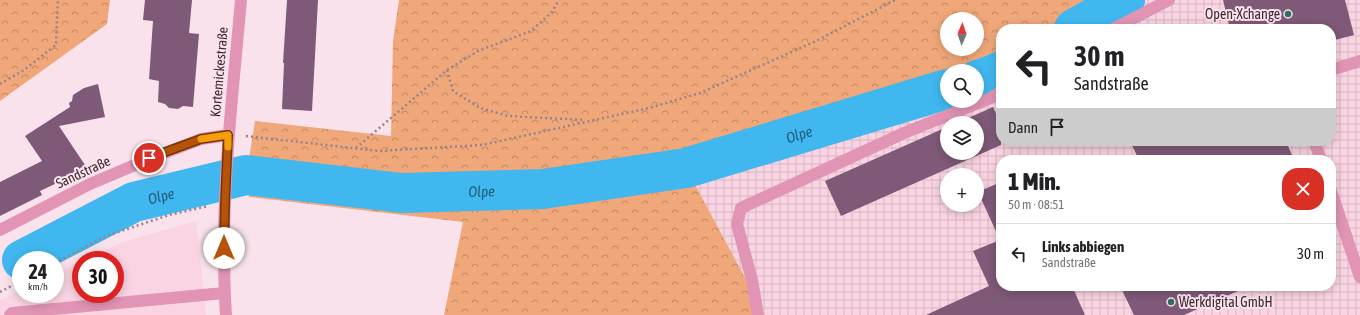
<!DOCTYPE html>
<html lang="de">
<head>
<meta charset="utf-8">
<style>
  body { margin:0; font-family:"Asap Condensed",sans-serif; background:#f6f6f6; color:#202124; height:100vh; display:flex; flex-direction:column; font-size:15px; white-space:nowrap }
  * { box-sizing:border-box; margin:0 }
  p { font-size:13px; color:#757577 }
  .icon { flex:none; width:22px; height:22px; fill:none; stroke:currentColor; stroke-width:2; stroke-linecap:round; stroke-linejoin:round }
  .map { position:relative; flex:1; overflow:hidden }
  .details { position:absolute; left:996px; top:155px; width:340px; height:136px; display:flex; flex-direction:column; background:#fff; border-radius:16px; box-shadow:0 2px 10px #0003 }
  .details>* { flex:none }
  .hud { position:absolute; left:996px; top:24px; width:340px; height:122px; border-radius:16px; box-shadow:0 2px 10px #0003; background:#fff; color:#202124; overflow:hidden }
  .needle { width:26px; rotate:2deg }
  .fabs { position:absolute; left:940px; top:12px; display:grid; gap:8px }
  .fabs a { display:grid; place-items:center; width:44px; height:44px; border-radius:50%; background:#fff; box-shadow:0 2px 10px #0003; font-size:20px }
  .speed { position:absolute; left:12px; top:251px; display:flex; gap:8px; font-size:20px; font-weight:700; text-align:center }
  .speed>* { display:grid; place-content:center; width:52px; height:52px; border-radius:50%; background:#fff; box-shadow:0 2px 10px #0003; line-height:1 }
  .speed small { font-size:10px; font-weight:400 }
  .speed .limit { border:6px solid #d22; background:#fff; color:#111 }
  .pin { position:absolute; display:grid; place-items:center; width:34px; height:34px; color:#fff; margin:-17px; border:2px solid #fff; border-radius:50%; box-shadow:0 1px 4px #0007 }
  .me { position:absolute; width:44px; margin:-22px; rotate:0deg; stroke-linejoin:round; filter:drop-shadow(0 0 3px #0008) }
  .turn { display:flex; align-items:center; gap:14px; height:84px; padding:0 12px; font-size:18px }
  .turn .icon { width:52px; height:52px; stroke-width:2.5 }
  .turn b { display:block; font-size:28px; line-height:34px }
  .then { display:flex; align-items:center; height:38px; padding:0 12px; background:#0003; gap:8px; font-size:15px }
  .round { display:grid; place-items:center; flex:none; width:42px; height:42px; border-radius:16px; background:#f6f6f6 }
  .headline { display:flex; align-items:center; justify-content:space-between; height:68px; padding:0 12px }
  h1 { font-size:24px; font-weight:800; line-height:30px }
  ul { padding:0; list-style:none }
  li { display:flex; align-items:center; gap:12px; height:60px; padding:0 12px; border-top:1px solid #e0e0e0 }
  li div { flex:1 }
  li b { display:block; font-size:15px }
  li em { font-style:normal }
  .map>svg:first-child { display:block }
</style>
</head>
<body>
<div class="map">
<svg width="1360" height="315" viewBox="0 0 1360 315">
  <defs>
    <pattern id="industrial-grid" width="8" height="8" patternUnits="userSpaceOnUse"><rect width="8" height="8" fill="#fad4e2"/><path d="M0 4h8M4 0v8" fill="none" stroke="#d7b6c2"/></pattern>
    <pattern id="forest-crowns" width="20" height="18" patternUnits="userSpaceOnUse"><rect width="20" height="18" fill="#f0a87a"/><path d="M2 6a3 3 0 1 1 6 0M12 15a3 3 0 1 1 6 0" fill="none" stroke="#c48965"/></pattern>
  </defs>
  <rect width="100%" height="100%" fill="#f9e2eb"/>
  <path fill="#fad4e2" d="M196,221L206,315H0V300L21,290V294H55V274L81,261V294H115V260H84L123,242Z"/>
  <path fill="url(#industrial-grid)" fill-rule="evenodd" d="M1143,0H1360V315H765L692,179L949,101H977V93L993,88L1001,83V141H1331V29H1094ZM947,123H977V153H947ZM1001,160H1331V286H1001ZM947,175H977V205H947Z"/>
  <path fill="url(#forest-crowns)" fill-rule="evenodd" d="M0,0H110L107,24L0,101Z
    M399,0H1143L1094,29H1001V83L993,88L977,93V71H947V101H949L692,179L765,315H444L463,222L249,197L246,178L255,121L391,136L393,41ZM947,19H977V49H947Z"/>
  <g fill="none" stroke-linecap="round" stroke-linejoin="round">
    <g stroke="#40b7ef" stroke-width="40">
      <path d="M1074,29L1125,0"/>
      <path d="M977,80L993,75L1001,71"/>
      <path id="s1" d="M22,260L134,202L246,175L402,193L543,189L686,168L947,89"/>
    </g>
  </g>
  <path fill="#7f5978" d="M145,0H192L189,33L199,34L193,107L183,106L178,109L169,108L165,104L158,102L159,81L149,79L153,21L143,20Z
    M287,0H318L312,111L282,109L284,63H283Z
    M1223,0H1345L1354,35L1331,41V29H1230Z
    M98,84L105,117L59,126L85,165L57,183L40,191L42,195L0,216V182L42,161L25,136L70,107L69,103L72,101L73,95L84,88Z
    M993,107L1001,125V145L841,216L825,181L947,127V153H977V123H957Z
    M1130,141H1286L1294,160H1139Z
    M1001,182V286H1072L1085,315H926L989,286L973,251L1000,240L978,192Z
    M1120,286H1249L1184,315H1134Z"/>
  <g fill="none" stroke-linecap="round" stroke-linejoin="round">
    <path stroke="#99838b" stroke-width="2.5" stroke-dasharray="2 3" stroke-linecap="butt" d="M447,70L453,91L480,108L508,116L585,120
      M0,84L24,70L56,45L57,18L58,0
      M246,136L379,151L482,145L649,108L700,93L816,41L895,0
      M356,148L447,70L478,51L531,31L552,12L559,0
      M55,263L106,236L169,215L208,206
      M0,292L21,281"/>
    <path stroke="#e194b4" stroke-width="12" d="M1113,29L1169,0
      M1331,70L1360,61
      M1314,141L1321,160
      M1331,191L1360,277
      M10,315L12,313L224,293
      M758,315L752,280L737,224L741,208L904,133L991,98L1001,92"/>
    <path stroke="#e194b4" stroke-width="12" d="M0,230L90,184L149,159L201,139L228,135
      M226,315C224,289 224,263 224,236C225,157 234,79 241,0"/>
  </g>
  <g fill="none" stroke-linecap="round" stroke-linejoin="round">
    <g stroke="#753606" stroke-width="10">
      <path id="route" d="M149,158L201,139L228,135L225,203L224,248"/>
    </g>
    <use href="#route" stroke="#b45309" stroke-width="7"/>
    <path stroke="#f59e0b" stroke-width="7" d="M201,139L228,135V147"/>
  </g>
  <g fill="#2f6f5e" stroke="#f9e2eb" stroke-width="1.5">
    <circle cx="1288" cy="14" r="4"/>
    <circle cx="1171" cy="302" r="4"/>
  </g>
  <g text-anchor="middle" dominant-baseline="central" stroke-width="4" stroke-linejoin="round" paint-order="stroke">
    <g font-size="14" fill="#3f2a32" stroke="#f9e2eb" text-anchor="end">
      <text x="1280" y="14">Open-Xchange</text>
      <text x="1179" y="302" text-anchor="start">Werkdigital GmbH</text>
    </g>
    <g font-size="14" fill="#3f2a32" stroke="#f9e2eb">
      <text transform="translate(219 72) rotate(-85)">Kortemickestraße</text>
      <text transform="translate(83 172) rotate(-25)">Sandstraße</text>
    </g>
    <g font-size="15" font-style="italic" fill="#205d7a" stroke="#f9e2eb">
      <text stroke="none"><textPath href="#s1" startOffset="802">Olpe</textPath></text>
      <text stroke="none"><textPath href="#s1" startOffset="478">Olpe</textPath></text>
      <text stroke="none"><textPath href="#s1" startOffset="154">Olpe</textPath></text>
    </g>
  </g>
</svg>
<div class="fabs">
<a><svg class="needle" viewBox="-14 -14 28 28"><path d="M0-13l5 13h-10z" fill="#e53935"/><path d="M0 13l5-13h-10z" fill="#757577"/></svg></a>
<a><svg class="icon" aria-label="search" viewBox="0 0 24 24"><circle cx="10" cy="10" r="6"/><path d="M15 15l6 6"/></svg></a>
<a><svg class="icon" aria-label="layers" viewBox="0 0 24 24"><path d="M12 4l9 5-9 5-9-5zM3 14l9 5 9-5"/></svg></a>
<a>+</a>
</div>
<div class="speed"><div>24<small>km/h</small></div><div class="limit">30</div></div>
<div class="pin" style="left:149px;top:158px;background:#d93025"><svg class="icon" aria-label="arrive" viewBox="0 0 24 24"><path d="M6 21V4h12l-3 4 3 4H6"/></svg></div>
<svg class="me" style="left:224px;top:248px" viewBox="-20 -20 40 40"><circle r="19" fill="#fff"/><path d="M0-13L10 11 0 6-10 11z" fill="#b45309"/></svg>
<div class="hud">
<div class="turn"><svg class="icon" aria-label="left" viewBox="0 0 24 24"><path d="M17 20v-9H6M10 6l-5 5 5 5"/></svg><div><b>30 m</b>Sandstraße</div></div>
<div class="then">Dann<svg class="icon" aria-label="arrive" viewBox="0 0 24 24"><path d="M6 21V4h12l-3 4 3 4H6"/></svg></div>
</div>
<section class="details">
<div class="headline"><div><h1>1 Min.</h1><p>50 m · 08:51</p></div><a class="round" style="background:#d93025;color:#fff"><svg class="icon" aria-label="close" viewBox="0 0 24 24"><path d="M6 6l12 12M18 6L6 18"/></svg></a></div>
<ul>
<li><svg class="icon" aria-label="left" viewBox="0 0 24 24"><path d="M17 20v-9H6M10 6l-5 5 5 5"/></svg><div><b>Links abbiegen</b><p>Sandstraße</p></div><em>30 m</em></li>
</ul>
</section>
</div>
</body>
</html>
